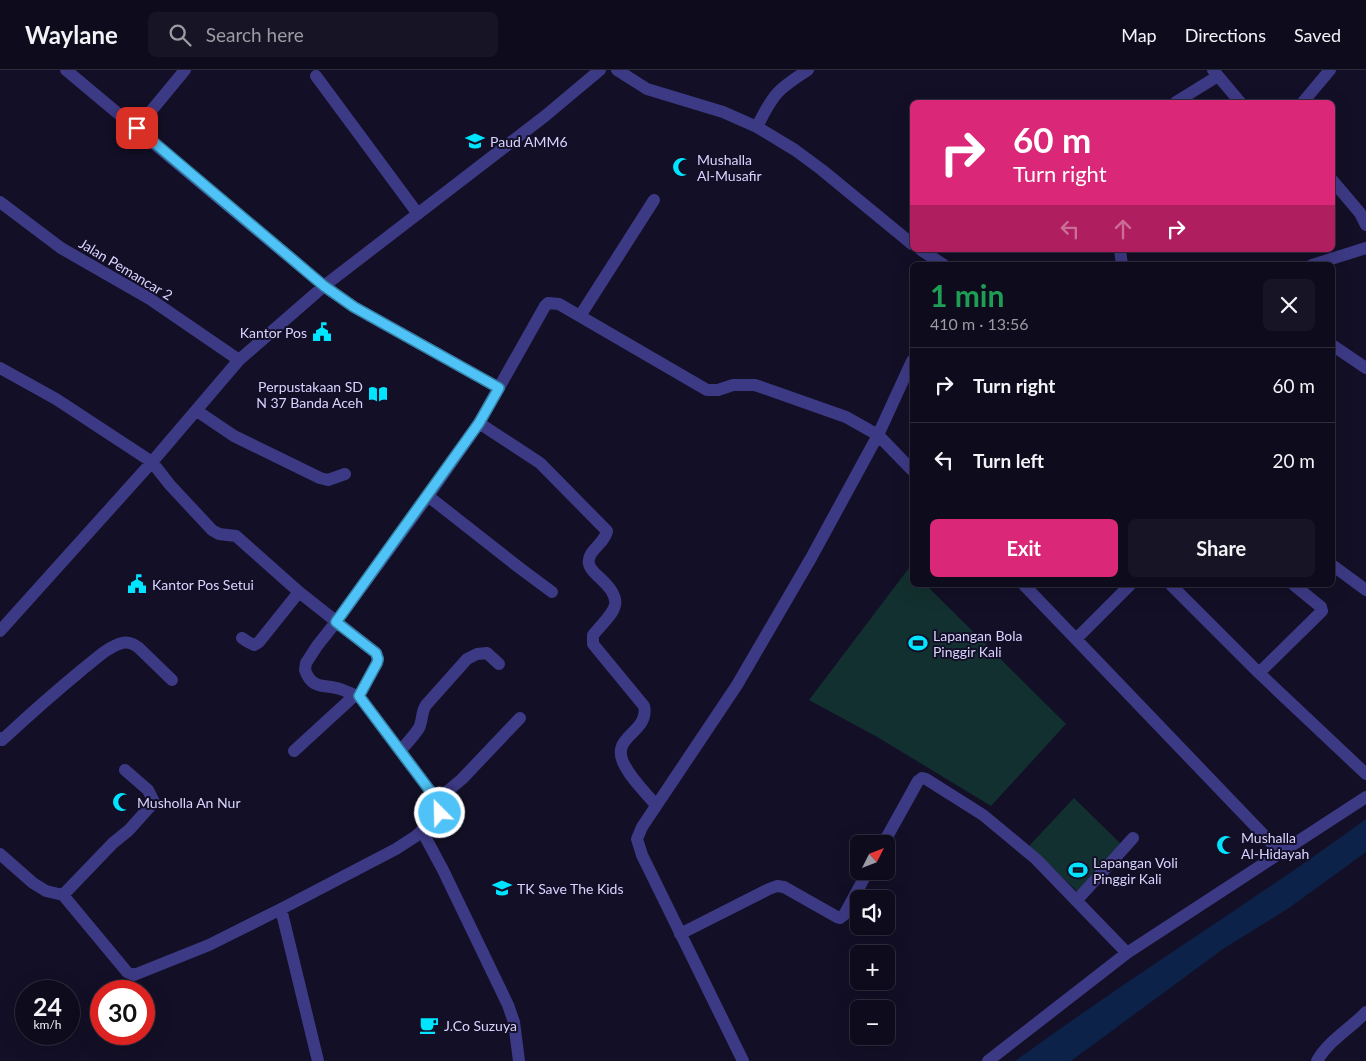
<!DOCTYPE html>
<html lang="en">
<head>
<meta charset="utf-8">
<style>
  body { margin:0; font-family:Lato,sans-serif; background:#171425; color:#f1f3f6; height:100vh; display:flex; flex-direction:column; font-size:19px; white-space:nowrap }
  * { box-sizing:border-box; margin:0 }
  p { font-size:16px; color:#9b9ba3 }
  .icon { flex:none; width:28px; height:28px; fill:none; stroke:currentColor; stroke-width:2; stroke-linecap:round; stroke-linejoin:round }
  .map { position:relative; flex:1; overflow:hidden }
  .side { position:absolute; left:910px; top:192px; width:425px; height:325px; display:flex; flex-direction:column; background:#0e0b1c; border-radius:8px; box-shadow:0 5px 20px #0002,0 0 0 1px #2e2b3b }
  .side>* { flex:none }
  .top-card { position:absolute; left:910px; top:30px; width:425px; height:152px; border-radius:8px; box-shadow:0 5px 20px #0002,0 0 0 1px #2e2b3b; background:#db2777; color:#fff; overflow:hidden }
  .needle { width:32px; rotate:48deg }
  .tools { position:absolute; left:850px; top:765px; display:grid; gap:10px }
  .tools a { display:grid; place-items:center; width:45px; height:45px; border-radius:8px; background:#0e0b1c; box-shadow:0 5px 20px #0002,0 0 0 1px #2e2b3b; font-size:25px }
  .speed { position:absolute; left:15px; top:910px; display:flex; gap:10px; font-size:25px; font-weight:700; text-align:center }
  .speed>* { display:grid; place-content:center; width:65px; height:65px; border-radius:50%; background:#0e0b1c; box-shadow:0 5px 20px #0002,0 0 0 1px #2e2b3b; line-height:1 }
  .speed small { font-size:12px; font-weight:400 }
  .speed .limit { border:8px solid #d22; background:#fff; color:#111 }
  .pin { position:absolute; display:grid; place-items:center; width:42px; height:42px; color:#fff; margin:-21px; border-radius:10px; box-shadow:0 2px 8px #0006 }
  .me { position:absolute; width:55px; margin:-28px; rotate:337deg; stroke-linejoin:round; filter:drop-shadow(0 0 4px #0008) }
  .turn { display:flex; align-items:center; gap:18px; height:105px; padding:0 20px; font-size:22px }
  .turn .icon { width:65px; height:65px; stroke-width:2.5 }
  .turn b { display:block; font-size:35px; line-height:42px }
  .lanes { display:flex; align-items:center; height:48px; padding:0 20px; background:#0003; justify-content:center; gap:25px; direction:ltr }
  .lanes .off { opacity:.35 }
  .round { display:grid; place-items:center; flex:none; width:52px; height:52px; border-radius:8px; background:#171425 }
  .overview { display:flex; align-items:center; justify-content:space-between; height:85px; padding:0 20px }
  h1 { font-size:30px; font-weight:700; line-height:38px; color:#1e9e55 }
  .action { display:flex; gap:10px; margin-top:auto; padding:10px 20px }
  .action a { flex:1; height:58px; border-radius:8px; background:#db2777; color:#fff; font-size:20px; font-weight:700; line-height:58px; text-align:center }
  .action a+a { background:#171425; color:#f1f3f6 }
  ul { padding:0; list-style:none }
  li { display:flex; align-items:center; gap:15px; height:75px; padding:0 20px; border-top:1px solid #2e2b3b }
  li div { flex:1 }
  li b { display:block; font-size:19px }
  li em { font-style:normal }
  header { display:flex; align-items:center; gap:30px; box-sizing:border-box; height:70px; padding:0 25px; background:#0e0b1c; border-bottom:1px solid #2e2b3b }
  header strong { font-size:24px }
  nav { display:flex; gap:28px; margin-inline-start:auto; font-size:18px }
  .search { width:350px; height:45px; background:#171425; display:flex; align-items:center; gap:12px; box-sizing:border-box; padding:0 18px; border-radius:8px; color:#9b9ba3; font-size:19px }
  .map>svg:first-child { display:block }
</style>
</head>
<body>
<header>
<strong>Waylane</strong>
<div class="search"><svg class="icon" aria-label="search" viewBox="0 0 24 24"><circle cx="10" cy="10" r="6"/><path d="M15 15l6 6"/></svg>Search here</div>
<nav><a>Map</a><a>Directions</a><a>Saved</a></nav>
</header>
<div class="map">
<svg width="1366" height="991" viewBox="0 0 1366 991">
  <rect width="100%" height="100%" fill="#130f26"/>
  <path fill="#12302f" d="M909,498L912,502V515H926L1066,654L991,736L879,668L809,630Z
    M1074,728L1122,775L1080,824L1029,776Z"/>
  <path fill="#0c2248" d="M1366,749V782L1289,838L1223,879L1071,991H1015C1130,907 1251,833 1366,749Z"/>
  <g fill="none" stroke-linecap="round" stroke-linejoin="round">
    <path stroke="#3d3a85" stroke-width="12" d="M66,0L324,216L354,237L499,318
      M617,0L647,19L723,42L757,57L795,80L822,100L912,174
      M1213,0L1240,32
      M316,6L418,144
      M1176,32L1218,6
      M1303,32L1330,0
      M757,57C773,24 778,19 808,0
      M137,58L185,0
      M1332,110L1360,143L1366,155
      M0,132L61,178L150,229L239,290
      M921,180L944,195
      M1120,180L1122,195
      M1312,195L1366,178
      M580,246L654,130
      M1332,275L1366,298
      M0,298L56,329L152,392L170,415L212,460L219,464L236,466L299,522L376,583L378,589L377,593L359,626L437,730L440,738L437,747L416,766L396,779L281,839L209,875L134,905L127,902L63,825L46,821L33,813L0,784
      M197,341L234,366L320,408L328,410L345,404
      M479,353L540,393L607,461C605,474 586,481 589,494C590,500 596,504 601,509C628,534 612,542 593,565V574L644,636C650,662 611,666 623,692C630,708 645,722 656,735
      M428,426L521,499L552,522
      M1332,495L1366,520
      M1024,515L1281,783
      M1171,515L1259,603L1366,704
      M0,561L152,392L239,290L324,216L545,46L600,0
      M242,568L248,572L254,575L259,572L299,522
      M1076,569L1130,515
      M1259,603L1322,541L1321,537L1294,515
      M359,626C352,625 347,621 340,619C324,614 312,620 305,600L306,593L317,576L336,552L428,426L479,353L545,236L548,233L559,234L707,320H718L733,315H755L846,347L878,365L912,400
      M0,668L2,670C28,646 55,622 83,599C95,590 107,577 122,573C129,571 134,574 139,578L172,610
      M294,681L354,626
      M400,681C406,674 414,666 419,658C423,650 421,642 426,635L467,589L477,584L487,583L499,594
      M437,730L462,709L520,648
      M422,761L443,800L508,935L514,952L519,991
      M883,774L918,711L922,708L926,709L983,745L1036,789L1127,883
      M63,825L113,773L129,760L154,732L148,720L125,700
      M1077,830L1133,768
      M281,839L318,991
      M680,864L769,819L777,816L784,817L837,847L840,848L844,845L868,801
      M743,991L642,785L637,769L642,757L737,615L811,488L878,365L912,291
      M988,991L1127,883L1366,727
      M1317,991C1328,971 1350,959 1366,942"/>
  </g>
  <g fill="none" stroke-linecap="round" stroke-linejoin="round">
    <g stroke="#337fa1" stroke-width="12">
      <path id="route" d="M137,58L324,216L354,237L499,318L479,353L336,552L376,583L378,589L377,593L359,626L437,730L440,738V743"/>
    </g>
    <use href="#route" stroke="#4fc3f7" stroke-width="9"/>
  </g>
  <defs>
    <g id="school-bare" transform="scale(1.5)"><path d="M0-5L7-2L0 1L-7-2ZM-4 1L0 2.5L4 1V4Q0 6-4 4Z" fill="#00e5ff" stroke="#130f26" stroke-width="2.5" paint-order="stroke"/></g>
    <g id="mosque-bare" transform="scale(1.5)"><path d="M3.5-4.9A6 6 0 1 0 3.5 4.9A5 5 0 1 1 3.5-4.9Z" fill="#00e5ff" stroke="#130f26" stroke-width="2.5" paint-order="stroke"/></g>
    <g id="civic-bare" transform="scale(1.5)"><path d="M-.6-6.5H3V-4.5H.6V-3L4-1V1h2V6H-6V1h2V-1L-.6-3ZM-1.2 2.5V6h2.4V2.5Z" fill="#00e5ff" stroke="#130f26" stroke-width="2.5" paint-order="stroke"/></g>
    <g id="library-bare" transform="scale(1.5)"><path d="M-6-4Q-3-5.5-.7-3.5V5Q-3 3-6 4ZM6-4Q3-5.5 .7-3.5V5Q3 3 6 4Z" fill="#00e5ff" stroke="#130f26" stroke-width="2.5" paint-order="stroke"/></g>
    <g id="stadium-bare" transform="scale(1.5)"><path d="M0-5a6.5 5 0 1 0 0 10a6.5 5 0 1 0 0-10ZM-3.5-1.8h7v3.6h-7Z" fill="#00e5ff" stroke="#130f26" stroke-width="2.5" paint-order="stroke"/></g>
    <g id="cafe-bare" transform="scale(1.5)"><path d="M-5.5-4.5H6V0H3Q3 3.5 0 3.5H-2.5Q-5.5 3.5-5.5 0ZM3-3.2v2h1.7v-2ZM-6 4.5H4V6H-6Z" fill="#00e5ff" stroke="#130f26" stroke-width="2.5" paint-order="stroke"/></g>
  </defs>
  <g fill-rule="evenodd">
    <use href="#school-bare" x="475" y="71"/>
    <use href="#mosque-bare" x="682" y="97"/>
    <use href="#civic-bare" x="322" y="262"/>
    <use href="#library-bare" x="378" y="324"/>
    <use href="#civic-bare" x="137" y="514"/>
    <use href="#stadium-bare" x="918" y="573"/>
    <use href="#mosque-bare" x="122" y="732"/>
    <use href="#mosque-bare" x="1226" y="775"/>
    <use href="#stadium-bare" x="1078" y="800"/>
    <use href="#school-bare" x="502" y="818"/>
    <use href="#cafe-bare" x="429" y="955"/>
  </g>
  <g text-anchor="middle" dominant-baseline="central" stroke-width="4" stroke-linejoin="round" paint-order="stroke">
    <g font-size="14" fill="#d9d4ff" stroke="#130f26" text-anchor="start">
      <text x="490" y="71">Paud AMM6</text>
      <text x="697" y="89">Mushalla<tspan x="697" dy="16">Al-Musafir</tspan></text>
      <text x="307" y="262" text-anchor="end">Kantor Pos</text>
      <text x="363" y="316" text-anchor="end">Perpustakaan SD<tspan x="363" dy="16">N 37 Banda Aceh</tspan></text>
      <text x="152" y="514">Kantor Pos Setui</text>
      <text x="933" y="565">Lapangan Bola<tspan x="933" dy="16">Pinggir Kali</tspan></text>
      <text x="137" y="732">Musholla An Nur</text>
      <text x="1241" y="767">Mushalla<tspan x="1241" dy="16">Al-Hidayah</tspan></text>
      <text x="1093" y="792">Lapangan Voli<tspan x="1093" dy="16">Pinggir Kali</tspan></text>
      <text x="517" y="818">TK Save The Kids</text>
      <text x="444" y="955">J.Co Suzuya</text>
    </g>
    <g font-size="14" fill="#d9d4ff" stroke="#130f26">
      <text transform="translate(126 199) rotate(31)">Jalan Pemancar 2</text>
    </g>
  </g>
</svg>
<div class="tools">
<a><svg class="needle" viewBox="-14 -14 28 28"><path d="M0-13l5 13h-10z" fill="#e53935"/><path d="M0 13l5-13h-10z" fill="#9b9ba3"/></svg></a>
<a><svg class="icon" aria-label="sound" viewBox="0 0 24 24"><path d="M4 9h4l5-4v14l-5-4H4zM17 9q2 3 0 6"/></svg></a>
<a>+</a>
<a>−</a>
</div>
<div class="speed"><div>24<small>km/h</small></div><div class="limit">30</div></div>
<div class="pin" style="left:137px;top:58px;background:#d93025"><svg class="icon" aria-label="arrive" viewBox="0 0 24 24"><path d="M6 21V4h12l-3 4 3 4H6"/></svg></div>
<svg class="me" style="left:440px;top:743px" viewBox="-20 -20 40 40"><circle r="17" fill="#4fc3f7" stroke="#fff" stroke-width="3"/><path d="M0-11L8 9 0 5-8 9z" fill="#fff"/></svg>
<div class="top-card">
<div class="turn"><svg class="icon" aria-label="right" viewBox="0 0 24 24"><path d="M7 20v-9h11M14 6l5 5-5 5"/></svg><div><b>60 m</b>Turn right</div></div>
<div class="lanes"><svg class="icon off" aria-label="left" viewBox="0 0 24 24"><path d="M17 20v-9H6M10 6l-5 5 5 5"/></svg><svg class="icon off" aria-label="ahead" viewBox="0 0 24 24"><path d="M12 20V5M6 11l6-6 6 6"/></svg><svg class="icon" aria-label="right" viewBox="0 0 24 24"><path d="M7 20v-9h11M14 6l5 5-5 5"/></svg></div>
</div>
<section class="side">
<div class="overview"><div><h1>1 min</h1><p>410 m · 13:56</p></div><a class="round"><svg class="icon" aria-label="close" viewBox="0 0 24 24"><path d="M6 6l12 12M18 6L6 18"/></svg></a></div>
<ul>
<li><svg class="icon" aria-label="right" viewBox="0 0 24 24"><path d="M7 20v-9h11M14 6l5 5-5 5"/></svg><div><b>Turn right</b></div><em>60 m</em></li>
<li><svg class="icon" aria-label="left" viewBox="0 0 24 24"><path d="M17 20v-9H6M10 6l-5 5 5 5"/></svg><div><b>Turn left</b></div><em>20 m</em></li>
</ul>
<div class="action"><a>Exit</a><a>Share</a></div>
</section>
</div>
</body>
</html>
